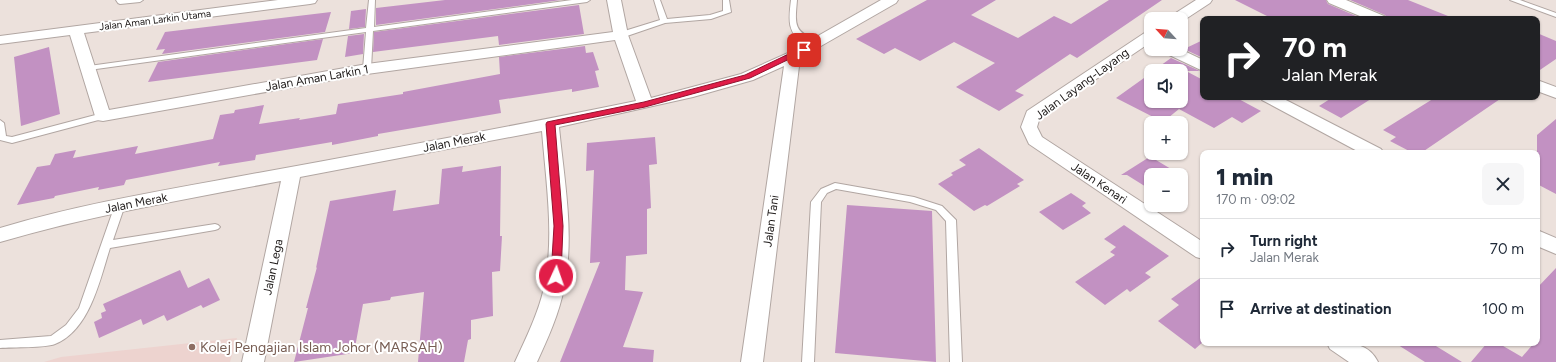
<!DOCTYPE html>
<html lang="en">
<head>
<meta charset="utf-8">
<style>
  body { margin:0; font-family:Figtree,sans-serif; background:#f6f6f7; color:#1f2937; height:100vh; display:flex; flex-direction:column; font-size:15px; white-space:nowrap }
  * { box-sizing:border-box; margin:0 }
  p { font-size:13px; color:#747a83 }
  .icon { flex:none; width:22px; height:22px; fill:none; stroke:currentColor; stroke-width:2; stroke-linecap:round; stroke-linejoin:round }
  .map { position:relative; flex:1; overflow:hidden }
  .drawer { position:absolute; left:1200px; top:150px; width:340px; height:196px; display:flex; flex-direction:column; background:#fff; border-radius:8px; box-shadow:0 1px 3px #0004 }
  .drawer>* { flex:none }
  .hud { position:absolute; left:1200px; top:16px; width:340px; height:84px; border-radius:8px; box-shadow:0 1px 3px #0004; background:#202124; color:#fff; overflow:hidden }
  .needle { width:26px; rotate:296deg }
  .controls { position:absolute; left:1144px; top:12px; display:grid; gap:8px }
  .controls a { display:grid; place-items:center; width:44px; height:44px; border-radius:8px; background:#fff; box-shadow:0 1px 3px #0004; font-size:20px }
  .pin { position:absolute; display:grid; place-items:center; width:34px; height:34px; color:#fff; margin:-17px; border-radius:8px; box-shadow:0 2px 6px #0006 }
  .me { position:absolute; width:44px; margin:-22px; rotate:3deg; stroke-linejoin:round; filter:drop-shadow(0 0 3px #0008) }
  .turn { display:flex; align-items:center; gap:14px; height:84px; padding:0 16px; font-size:18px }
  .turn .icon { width:52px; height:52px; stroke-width:2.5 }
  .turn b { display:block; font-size:28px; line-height:34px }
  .round { display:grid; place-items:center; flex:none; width:42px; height:42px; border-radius:8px; background:#f6f6f7 }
  .overview { display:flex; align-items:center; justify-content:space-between; height:68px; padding:0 16px }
  h1 { font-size:24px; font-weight:800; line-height:30px }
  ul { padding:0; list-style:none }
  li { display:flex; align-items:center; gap:12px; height:60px; padding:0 16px; border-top:1px solid #e0e1e3 }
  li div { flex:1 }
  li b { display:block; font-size:15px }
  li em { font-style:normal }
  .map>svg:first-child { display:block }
</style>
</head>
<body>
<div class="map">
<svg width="1556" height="362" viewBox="0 0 1556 362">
  <rect width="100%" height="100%" fill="#ece1dc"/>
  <path fill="#edd3cf" d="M237,338L230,362H44L61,357Z"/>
  <path fill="#c291c2" d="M445,0H561L376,25V8Z
    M927,0H996L971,15L1018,38L1054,16L1071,24L1109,0H1162L1077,58L1070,54L1015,91L1024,95L999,111L956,87L995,63L954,42L920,61L895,48L884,54L856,39Z
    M1235,0H1326L1328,4L1363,19H1273Z
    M1350,0H1408L1453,18L1387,19L1385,15Z
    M579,5L584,34L499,45L498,36L373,52L374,32Z
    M366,9L365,27L349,29L351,11Z
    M331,12L325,32L162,54L165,49L156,50L165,32Z
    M1537,33L1556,41V59L1537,72Z
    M364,34L363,54L345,57L348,36Z
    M323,39L317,60L148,82L158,62Z
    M1203,40V58L1184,49Z
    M585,46L586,53L593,52L599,70L595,71L599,87L572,92V89L499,100L501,113L378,134V136L332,145V142L256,155L255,160L218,166L220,162L126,180L124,185L98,190L99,187L55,196L54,198L17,205L37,167L50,165L55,154L76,150L73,158L138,146L135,154L213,139L220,115L234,113L235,110L264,105L259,124L300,118L299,120L336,114L338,104L403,94V92L500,74L499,57Z
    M49,47L60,114L21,126L14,57Z
    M1171,58L1200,71H1186L1203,80V97H1235L1261,111L1242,123L1232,117L1214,128L1179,109L1163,122L1116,98L1151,73V101H1181V71H1153Z
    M1333,97H1374L1341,118L1319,106Z
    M1436,97H1503L1421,153H1413L1390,141L1396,137L1383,130Z
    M1556,119V194L1537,184V135Z
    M655,137L657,164L649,165L651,208L647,209V254L626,256L625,290L643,292L623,347L654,350L653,362H560L600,262L590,263L594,170L586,171L587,143Z
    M979,148L1024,180L1017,184L1020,186L987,206L985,205L974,211L938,184L953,175L951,173L966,165L959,160Z
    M1151,156V157L1181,175H1151V190L1127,175H1121Z
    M463,166L462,172L501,166L500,236H502L500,271L492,272L493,316L471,320V339L468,340L464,362H418L424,292L391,297L390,300L363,304L354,353L294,362L308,308H306L317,267L316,268L330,201L396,190L393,211L439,204L442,169Z
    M1071,193L1086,203L1082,206L1091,213L1063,230L1039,212Z
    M847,205L932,211L936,362L835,353Z
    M1124,225L1169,256L1145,273L1151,277L1130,292L1127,289L1105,305L1075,282L1115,255L1110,252L1116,247L1104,239Z
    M1556,268V362H1471L1487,343H1498L1522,357L1534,343H1537V288Z
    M180,270L188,288L209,278L220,300L203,308L201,305L167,321L164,315L143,325L141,319L99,338L94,322L102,318L101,313L106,311L103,304Z
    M1203,276V342L1195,349L1158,321L1179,305L1171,299Z
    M1395,343H1431L1462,362H1425Z"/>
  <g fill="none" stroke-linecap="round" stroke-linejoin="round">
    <g stroke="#b1a6a2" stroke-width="2">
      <path id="service" d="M116,0H143L140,2L120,4L118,3Z
        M369,0H375L374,27L572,0H590L587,2L373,31L371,69L367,71L363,69L366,32L89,70L85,68L89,66L366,28Z
        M654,0H660L667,19L710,15L723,11V0H729L731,12L711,19L665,23L624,37H618V33L660,20Z
        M791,0H797C795,24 793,32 818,41V45C813,45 809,44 805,42C786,35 789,17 791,0Z
        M1510,0H1520L1556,13V17Z
        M103,113L107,116L106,118L12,143L0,140V120L4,123L6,136L12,137Z
        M835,183L914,197L942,206L956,220L962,362H950L946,221L936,210L910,202L836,189L827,193L821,202L814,362H802L811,202L821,189Z
        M120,202L125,205L113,240L215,224L218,225L220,227L218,229L215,230L110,248C100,279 90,330 55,344C45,348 13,347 0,348V340L51,336L66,325L79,308L115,205Z"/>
    </g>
    <g stroke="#b1a6a2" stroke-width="2">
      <path id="minor" d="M278,0H317L315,3L310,4L84,33L109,110L367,64L613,32L607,0H621L628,35L651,98L741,74L788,53L881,0H898L896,3L800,58L763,362H741L784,66L753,80L693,97L559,127C564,180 575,235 564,288C559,314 548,338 537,362H515C526,338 538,314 544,288C555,237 546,182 542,131L300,177L264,362H242L281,181C187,199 92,215 0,242V228C84,203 172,189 258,173C384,150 510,127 636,101L615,40L367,74L103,121L97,120L95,116L70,35L0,44V36Z
        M1196,0H1212L1210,3L1181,22V19H1169L1171,16Z
        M1327,0H1346L1384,16L1386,19H1367L1329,3Z
        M1151,31V42L1040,117L1037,127L1042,137L1203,242V259L1196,257L1029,144L1021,127L1027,111L1146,32Z
        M1161,49H1180L1203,60V71L1163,52Z
        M1537,80L1556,87V98L1537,91Z
        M1260,97H1280L1381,149L1384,153H1361L1262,100Z
        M1537,230L1556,238V254L1537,246Z
        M1327,343C1347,343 1368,341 1378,362H1349L1330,349Z"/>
    </g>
    <use href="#service" fill="#fff" fill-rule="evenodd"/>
    <use href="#minor" fill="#fff" fill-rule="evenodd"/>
  </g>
  <path fill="#e11d48" stroke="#92132f" d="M801,48H804L808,50L750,78L645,107L555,125L563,226L561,276L560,279H553L551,276L554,226L546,124L547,122L644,102L745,75Z"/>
  <circle fill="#8d6e63" stroke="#fff" stroke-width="1.5" cx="192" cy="347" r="4"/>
  <g text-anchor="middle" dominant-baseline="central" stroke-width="4" stroke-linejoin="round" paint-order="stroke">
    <g font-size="10" fill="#1d1918" stroke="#fff">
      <text transform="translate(155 20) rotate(-7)">Jalan Aman Larkin Utama</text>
    </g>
    <g font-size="12" fill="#1d1918" stroke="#fff">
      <text transform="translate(317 78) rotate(-10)">Jalan Aman Larkin 1</text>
      <text transform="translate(1082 84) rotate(-36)">Jalan Layang-Layang</text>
      <text transform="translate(454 142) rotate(-11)">Jalan Merak</text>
      <text transform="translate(1099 183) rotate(34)">Jalan Kenari</text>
      <text transform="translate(136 203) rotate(-11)">Jalan Merak</text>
      <text transform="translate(771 221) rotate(-82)">Jalan Tani</text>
      <text transform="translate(273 267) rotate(-78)">Jalan Lega</text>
    </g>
    <g font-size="14" fill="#785e54" stroke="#fff" text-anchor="start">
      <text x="200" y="347">Kolej Pengajian Islam Johor (MARSAH)</text>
    </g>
  </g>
</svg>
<div class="controls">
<a><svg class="needle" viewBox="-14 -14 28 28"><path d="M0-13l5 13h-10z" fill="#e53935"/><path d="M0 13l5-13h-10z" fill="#747a83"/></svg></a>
<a><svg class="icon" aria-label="sound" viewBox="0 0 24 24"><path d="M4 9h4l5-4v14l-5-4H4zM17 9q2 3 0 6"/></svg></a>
<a>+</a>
<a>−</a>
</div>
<div class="pin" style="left:804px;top:50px;background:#d93025"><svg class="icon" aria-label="arrive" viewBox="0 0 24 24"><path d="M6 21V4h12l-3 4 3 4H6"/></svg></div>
<svg class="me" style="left:556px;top:276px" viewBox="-20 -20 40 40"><circle r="17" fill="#e11d48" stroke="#fff" stroke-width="3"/><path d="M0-11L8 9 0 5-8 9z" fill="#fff"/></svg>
<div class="hud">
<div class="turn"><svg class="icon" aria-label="right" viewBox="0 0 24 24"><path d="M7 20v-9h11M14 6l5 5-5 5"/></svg><div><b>70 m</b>Jalan Merak</div></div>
</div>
<section class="drawer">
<div class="overview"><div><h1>1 min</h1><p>170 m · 09:02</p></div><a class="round"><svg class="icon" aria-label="close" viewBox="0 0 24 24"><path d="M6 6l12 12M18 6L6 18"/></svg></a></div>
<ul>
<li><svg class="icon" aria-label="right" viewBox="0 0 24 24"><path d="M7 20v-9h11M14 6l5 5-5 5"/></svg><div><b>Turn right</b><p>Jalan Merak</p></div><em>70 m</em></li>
<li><svg class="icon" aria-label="arrive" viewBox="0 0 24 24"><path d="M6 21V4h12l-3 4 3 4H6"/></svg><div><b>Arrive at destination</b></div><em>100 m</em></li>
</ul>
</section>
</div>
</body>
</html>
